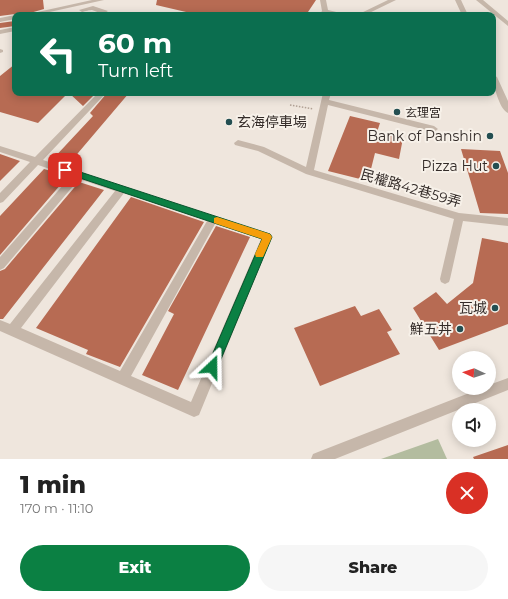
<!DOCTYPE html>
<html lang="en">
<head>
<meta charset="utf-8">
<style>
  body { margin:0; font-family:Montserrat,"Noto Sans TC",sans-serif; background:#f6f6f6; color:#222; height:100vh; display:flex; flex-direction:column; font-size:15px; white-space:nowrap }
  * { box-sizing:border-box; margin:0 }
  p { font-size:13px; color:#767676 }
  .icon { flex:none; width:22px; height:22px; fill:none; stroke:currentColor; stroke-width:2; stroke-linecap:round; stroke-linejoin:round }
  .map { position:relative; height:459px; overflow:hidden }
  .panel { display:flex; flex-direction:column; background:#fff; flex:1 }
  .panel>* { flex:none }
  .top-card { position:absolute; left:12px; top:12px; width:484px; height:84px; border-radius:8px; box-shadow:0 2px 10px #0003; background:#0b6e4f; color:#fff; overflow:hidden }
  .needle { width:26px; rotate:273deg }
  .controls { position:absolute; left:452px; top:351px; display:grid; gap:8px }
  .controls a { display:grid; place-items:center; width:44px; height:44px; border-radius:50%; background:#fff; box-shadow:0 2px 10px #0003; font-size:20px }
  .pin { position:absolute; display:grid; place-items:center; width:34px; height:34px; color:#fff; margin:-17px; border-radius:8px; box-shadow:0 2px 6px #0006 }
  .me { position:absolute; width:44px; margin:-22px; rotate:23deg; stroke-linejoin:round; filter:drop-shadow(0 0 3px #0008) }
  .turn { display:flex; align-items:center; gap:14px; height:84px; padding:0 20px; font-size:18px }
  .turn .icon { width:52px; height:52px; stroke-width:2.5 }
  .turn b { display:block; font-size:28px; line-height:34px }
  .round { display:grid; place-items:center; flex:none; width:42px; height:42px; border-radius:21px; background:#f6f6f6 }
  .headline { display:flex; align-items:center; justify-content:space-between; height:68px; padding:0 20px }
  h1 { font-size:24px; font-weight:800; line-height:30px }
  .action { display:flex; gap:8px; margin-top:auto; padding:8px 20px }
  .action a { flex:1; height:46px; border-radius:24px; background:#0b8043; color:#fff; font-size:16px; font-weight:800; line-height:46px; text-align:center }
  .action a+a { background:#f6f6f6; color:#222 }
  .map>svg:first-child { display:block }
</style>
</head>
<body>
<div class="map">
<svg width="508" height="459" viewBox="0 0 508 459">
  <rect width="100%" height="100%" fill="#efe6dd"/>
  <path fill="#b3bc9f" d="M438,439L447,459H381Z"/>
  <path fill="#b76b53" d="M0,0H43L44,9L23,15L15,14L0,16Z
    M157,0H316L306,15H199L156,5Z
    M15,21V26L0,28V23Z
    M15,64V93H68L38,123L0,112V76Z
    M69,93H96L83,106Z
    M107,93H129L67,166L51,161L93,116L90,113Z
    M350,116L380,123L377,132L403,138L399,159L375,153L368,181L328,171Z
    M461,149L500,151L508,173V214L480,213Z
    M0,154L20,161L0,181Z
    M44,169L68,176L0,255V216Z
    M79,182L104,190L3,319H0V271L5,269Z
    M131,197L204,222L120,367L86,354L88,350L36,328Z
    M216,226L250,237L178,390L142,375L174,314L168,311Z
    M482,238L508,243V324L439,350L413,308L436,292L447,304L473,283Z
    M355,306L361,316L379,309L392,330L387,332L400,354L320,386L294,328Z
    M508,445V459H474L473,457Z"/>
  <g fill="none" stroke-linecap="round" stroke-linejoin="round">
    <path stroke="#b1a195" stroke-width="1.5" stroke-dasharray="1.5 1.5" stroke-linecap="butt" d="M290,105L313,109"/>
    <path fill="#c6b7aa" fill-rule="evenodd" d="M92,0H104L36,15H24Z
      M320,0H326L328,10L349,15L327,13L325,15H319L322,11Z
      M388,0H396L365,15H357Z
      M455,0H461L468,15H462Z
      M476,0H483L508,21V26Z
      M93,6L108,11C102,15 98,12 92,10C90,10 85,11 82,12L79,10Z
      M15,15V19L0,22V18Z
      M15,27V31L0,34V30Z
      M0,49L3,50V52L0,53Z
      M493,75L497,77L508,101V113C499,109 493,84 493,75Z
      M98,93H106L43,160L267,233L271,234L272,237L199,415L194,417L0,331V320L10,324L115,191L79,179L4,268L0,270V257L71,176L38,165L3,202L0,203V193L30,162L0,152V146L35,157ZM124,193L207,221L120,371L21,328ZM215,224L261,239L191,402L131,376Z
      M323,93H331L329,100L434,126L438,129L434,132L328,105L314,170L459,213L508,218V226L463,221L450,279L449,282L445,284L441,282L440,279L454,219L306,174L258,151L235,145L234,143L238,140L264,147L306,167Z
      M508,378V390L335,459H311L313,454L318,452L482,388H489V385Z"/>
  </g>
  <path fill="#0b8043" stroke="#07532c" d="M65,167L270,234L272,237L216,371L212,372L208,371L207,367L262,239L62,172L61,170Z"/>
  <path fill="#f59e0b" d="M217,217L270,234L272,237L263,257H256L255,254L262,239L214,223V218Z"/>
  <g fill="#234e51" stroke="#f7f1e9" stroke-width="1.5">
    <circle cx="397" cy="112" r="4"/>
    <circle cx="229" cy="122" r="4"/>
    <circle cx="490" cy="136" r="4"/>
    <circle cx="496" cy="166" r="4"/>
    <circle cx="495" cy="308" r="4"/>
    <circle cx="460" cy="329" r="4"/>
  </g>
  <g text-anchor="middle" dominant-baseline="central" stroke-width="4" stroke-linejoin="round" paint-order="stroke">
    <g font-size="12" fill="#342c29" stroke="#f7f1e9" text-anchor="start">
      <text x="405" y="112">玄理宮</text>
    </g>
    <g font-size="14" fill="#342c29" stroke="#f7f1e9" text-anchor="end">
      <text x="237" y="122" text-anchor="start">玄海停車場</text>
      <text x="482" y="136">Bank of Panshin</text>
      <text x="488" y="166">Pizza Hut</text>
      <text x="487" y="308">瓦城</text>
      <text x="452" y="329">鮮五丼</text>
    </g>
    <g font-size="14" fill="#342c29" stroke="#f7f1e9">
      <text transform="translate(411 188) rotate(16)">民權路42巷59弄</text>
    </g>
  </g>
</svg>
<div class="controls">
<a><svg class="needle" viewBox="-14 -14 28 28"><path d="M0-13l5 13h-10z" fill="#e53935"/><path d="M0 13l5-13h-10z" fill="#767676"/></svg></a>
<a><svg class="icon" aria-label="sound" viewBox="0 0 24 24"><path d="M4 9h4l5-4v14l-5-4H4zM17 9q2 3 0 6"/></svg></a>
</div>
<div class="pin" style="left:65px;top:170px;background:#d93025"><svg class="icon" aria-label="arrive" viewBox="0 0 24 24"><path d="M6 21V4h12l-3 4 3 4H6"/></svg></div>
<svg class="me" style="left:212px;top:367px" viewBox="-20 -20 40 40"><path d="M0-17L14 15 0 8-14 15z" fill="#0b8043" stroke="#fff" stroke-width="4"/></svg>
<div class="top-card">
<div class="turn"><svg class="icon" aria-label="left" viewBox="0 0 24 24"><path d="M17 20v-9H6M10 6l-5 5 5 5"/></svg><div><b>60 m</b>Turn left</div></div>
</div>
</div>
<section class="panel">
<div class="headline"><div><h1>1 min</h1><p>170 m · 11:10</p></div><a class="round" style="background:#d93025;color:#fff"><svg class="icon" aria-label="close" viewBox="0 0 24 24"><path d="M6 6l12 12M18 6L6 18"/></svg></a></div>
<div class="action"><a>Exit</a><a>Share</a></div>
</section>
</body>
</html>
